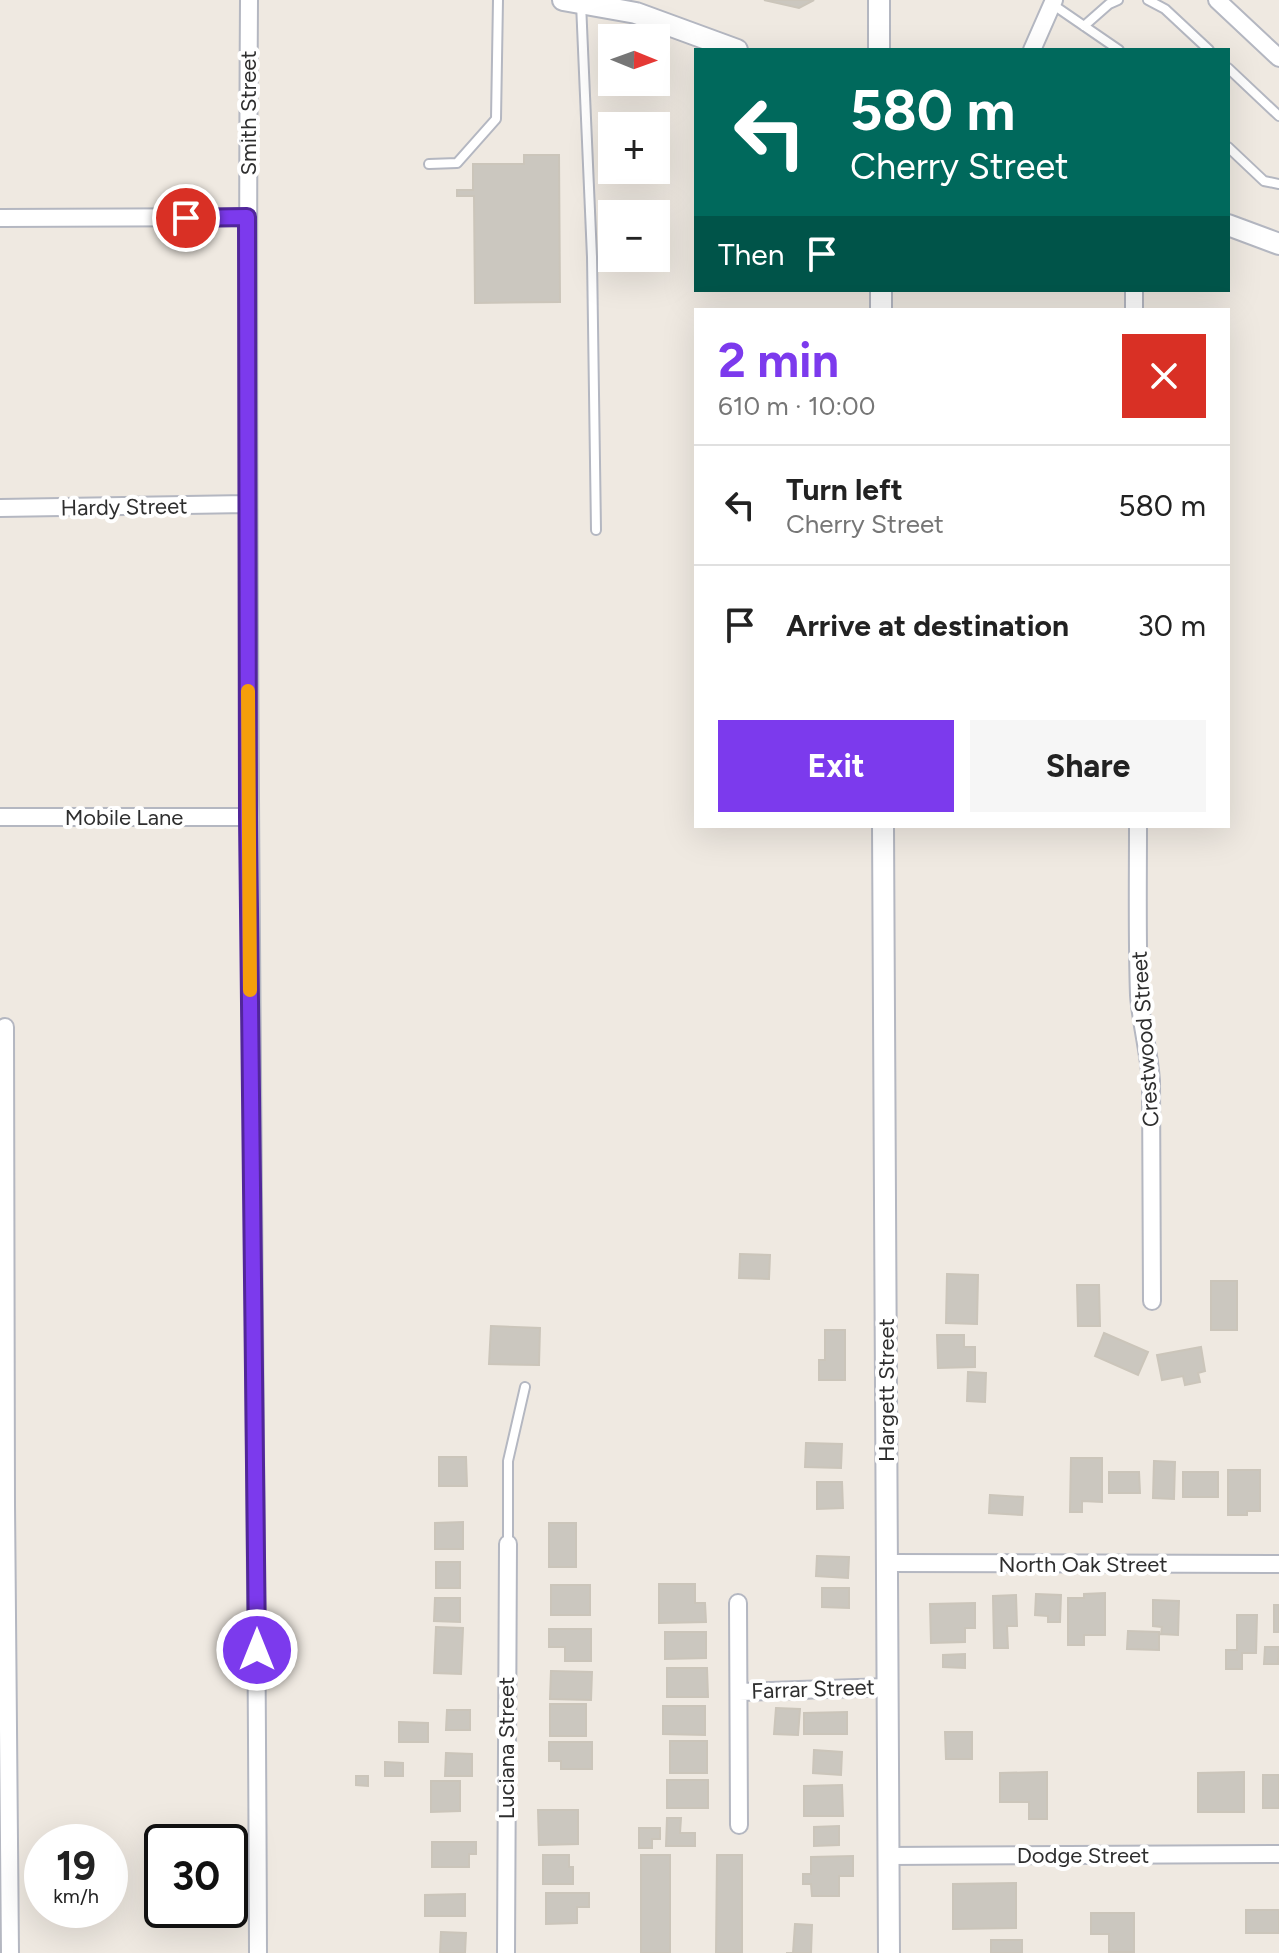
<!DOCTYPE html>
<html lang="en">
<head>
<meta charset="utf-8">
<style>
  body { margin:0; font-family:Figtree,sans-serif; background:#f6f6f6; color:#222; height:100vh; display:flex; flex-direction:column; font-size:30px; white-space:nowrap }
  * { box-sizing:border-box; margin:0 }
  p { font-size:26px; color:#767676 }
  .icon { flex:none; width:44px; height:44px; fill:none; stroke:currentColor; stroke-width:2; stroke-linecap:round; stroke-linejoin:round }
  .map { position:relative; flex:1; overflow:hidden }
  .drawer { position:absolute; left:694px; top:308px; width:536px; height:520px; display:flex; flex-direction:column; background:#fff; border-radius:0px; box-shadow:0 8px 32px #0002 }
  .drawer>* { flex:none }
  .banner { position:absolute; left:694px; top:48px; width:536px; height:244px; border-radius:0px; box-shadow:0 8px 32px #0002; background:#00695c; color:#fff; overflow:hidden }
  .needle { width:52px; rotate:91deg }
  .controls { position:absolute; left:598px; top:24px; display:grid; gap:16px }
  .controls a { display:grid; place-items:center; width:72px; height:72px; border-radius:0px; background:#fff; box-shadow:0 8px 32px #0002; font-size:40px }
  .speed { position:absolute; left:24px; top:1824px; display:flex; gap:16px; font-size:40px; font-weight:700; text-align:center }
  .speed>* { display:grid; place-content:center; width:104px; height:104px; border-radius:50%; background:#fff; box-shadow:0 8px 32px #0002; line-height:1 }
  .speed small { font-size:20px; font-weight:400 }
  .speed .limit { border:4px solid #111; border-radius:12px; background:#fff; color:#111 }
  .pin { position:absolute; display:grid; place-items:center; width:68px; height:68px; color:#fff; margin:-34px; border:4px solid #fff; border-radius:50%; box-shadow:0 2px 8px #0007 }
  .me { position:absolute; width:88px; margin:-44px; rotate:0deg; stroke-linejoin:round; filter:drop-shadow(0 0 6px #0008) }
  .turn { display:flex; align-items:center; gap:28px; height:168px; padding:0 24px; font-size:36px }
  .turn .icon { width:104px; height:104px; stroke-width:2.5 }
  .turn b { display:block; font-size:56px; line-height:68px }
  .then { display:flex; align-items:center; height:76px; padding:0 24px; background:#0003; gap:16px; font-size:30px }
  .round { display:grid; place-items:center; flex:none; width:84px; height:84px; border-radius:0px; background:#f6f6f6 }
  .headline { display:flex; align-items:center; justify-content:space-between; height:136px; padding:0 24px }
  h1 { font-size:48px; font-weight:700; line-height:60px; color:#7c3aed }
  .button { display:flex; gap:16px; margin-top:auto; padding:16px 24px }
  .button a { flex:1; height:92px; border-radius:0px; background:#7c3aed; color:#fff; font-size:32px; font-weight:700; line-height:92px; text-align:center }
  .button a+a { background:#f6f6f6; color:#222 }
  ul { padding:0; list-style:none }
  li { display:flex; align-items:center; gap:24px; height:120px; padding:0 24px; border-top:2px solid #e0e0e0 }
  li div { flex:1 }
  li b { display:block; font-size:30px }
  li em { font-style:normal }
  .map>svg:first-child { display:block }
</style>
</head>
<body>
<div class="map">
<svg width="1279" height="1953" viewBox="0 0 1279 1953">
  <rect width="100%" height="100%" fill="#efe9e1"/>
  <path fill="#cbc7bf" stroke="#cbc5ba" stroke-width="2" d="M764,0H814L799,8Z
    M524,155H559L560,302L475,303L474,196H457V190H473V164H524Z
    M740,1254L770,1255L769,1279L739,1278Z
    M947,1274L978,1275L977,1324L946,1323Z
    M1211,1281H1237V1330H1211Z
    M1077,1285H1099L1100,1326H1078Z
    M491,1326L540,1328L539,1365L489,1364Z
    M825,1330H845V1380H819V1360H825Z
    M1104,1333L1148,1352L1138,1375L1095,1356Z
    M937,1335H964V1347H975V1367L938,1368Z
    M1201,1347L1205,1371L1198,1373L1200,1382L1185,1385L1183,1376L1162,1380L1157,1355Z
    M968,1372L986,1373L985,1402L967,1401Z
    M806,1443L842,1444L841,1468L805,1467Z
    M439,1457H466L467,1486H439Z
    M1071,1458H1102V1502L1082,1501V1512H1070Z
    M1154,1461L1175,1462L1174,1499L1153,1498Z
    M1228,1470H1260V1511H1247V1515H1228Z
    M1109,1472H1139L1140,1493H1109Z
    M1183,1472H1218V1497H1183Z
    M817,1482H842L843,1508L817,1509Z
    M990,1495L1023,1497L1022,1515L989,1513Z
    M463,1522V1549H435V1523Z
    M549,1523H576V1567H549Z
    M817,1556L849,1557L848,1578L816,1576Z
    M436,1562H460V1588H436Z
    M659,1584H695V1603H705L706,1622L659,1623Z
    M551,1585H590V1615H551Z
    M822,1588H849V1608L822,1607Z
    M1105,1593V1635H1084V1645H1068V1598H1084V1594Z
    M1036,1594L1061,1595L1060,1622H1048V1616L1035,1615Z
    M1016,1595L1017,1626H1007L1008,1648H994L993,1596Z
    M435,1598H460V1622L434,1621Z
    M1153,1600L1179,1601L1178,1635L1161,1634L1162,1627L1153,1626Z
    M975,1603V1628H965V1642L931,1643L930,1604Z
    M1274,1605H1279V1632H1274Z
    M1237,1615H1257L1256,1653H1242V1669H1226V1650H1237Z
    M436,1627L463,1628L461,1674L434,1673Z
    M549,1629H591V1661H565V1647H549Z
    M1128,1631L1159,1632V1650L1127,1649Z
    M665,1632H706V1658L665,1659Z
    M1265,1647H1279L1278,1664H1264Z
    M965,1654V1668L943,1667V1655Z
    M667,1668H707L708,1697H667Z
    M551,1671L592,1672L591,1700L550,1699Z
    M550,1704H586V1736H550Z
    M663,1706H705V1735L663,1734Z
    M776,1708L800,1709L798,1735L774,1734Z
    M447,1710H470V1730H446Z
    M847,1712V1734H804V1713Z
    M399,1722L428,1723V1742H399Z
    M945,1732H972V1759H946Z
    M670,1741H707V1773H670Z
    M549,1742H592V1769H561V1761H549Z
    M814,1750L842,1752L841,1775L813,1773Z
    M446,1753L472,1754V1776H445Z
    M385,1762L403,1763V1776H385Z
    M1047,1772V1819H1029V1802H1000V1773Z
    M1244,1772V1812H1198V1773Z
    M1263,1775H1279V1808H1263Z
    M356,1776H368V1786L356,1785Z
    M667,1780H708V1808H667Z
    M431,1781H460V1811L431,1812Z
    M842,1785L843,1816H804V1786Z
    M538,1810H578V1844L539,1845Z
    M667,1818H681L680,1833H695V1846H666Z
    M839,1826V1845L814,1846V1827Z
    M639,1828H660V1839H652V1848H639Z
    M432,1842H476V1854H469V1867H432Z
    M543,1855H569V1867H573V1884H543Z
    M641,1855H670V1953H641Z
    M717,1855H742V1953H716Z
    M853,1856V1876H839V1896H812L811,1884H803V1874H811V1857Z
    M1016,1883V1928L953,1929V1884Z
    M546,1893H589V1907H577V1923L546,1924Z
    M465,1894V1916H425V1895Z
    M1246,1910H1279V1933H1246Z
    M1091,1913H1134V1952H1109V1934H1091Z
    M795,1924L812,1925L811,1953H786H793Z
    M441,1932L466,1933L465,1953H440Z
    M991,1940H1022V1953H991Z"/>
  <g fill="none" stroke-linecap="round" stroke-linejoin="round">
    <g stroke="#b4b7c1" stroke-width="12">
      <path id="service" d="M1148,0L1165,9L1209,50
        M581,3L592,257L596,530
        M1052,4L1119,50
        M1084,26L1109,4L1118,0
        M1228,68L1279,116
        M1228,147L1264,181L1279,184
        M429,164L457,163L496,119L498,0
        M508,1544V1461L525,1387"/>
    </g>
    <g stroke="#b4b7c1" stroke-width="20">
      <path id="minor" d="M249,0C245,651 256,1302 258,1953
        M1217,0L1279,58
        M1032,50L1054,0
        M0,218L247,217
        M1134,290V310
        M0,508L247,504
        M0,817H248
        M1138,826C1138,882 1137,939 1139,995C1141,1024 1149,1051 1151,1081L1152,1301
        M5,1027L6,1504L10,1953
        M887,1563L1279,1564
        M738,1603L739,1825
        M739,1692L887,1687
        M888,1856L1279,1854
        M506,1953L508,1544"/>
    </g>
    <g stroke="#b4b7c1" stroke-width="24">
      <path id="tertiary" d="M563,0L636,13L737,50
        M879,0V50
        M1228,225L1279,244
        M881,290V310
        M883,826L889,1953"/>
    </g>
    <use href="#service" stroke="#fff" stroke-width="8"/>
    <use href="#minor" stroke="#fff" stroke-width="16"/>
    <use href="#tertiary" stroke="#fff" stroke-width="20"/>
  </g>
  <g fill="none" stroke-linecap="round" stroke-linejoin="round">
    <g stroke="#51269a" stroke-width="20">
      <path id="route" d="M186,218L247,217L248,817L257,1650"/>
    </g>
    <use href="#route" stroke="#7c3aed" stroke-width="14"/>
    <path stroke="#f59e0b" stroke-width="14" d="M248,691L250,990"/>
  </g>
  <g text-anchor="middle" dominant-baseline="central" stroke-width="8" stroke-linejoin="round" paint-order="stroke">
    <g font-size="22" fill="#2e2e2e" stroke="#fff">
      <text transform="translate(248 113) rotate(-90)">Smith Street</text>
      <text transform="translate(124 507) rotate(-1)">Hardy Street</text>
      <text x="124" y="817">Mobile Lane</text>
      <text transform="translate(1145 1039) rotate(-94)">Crestwood Street</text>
      <text transform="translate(886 1390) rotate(-90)">Hargett Street</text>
      <text x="1083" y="1564">North Oak Street</text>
      <text transform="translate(813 1689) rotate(-2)">Farrar Street</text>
      <text transform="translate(506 1748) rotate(-90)">Luciana Street</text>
      <text x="1083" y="1855">Dodge Street</text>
    </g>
  </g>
</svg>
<div class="controls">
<a><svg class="needle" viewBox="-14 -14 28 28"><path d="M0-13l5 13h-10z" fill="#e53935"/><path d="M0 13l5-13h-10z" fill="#767676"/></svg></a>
<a>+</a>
<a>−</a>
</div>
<div class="speed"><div>19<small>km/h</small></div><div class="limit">30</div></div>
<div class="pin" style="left:186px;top:218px;background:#d93025"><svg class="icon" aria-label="arrive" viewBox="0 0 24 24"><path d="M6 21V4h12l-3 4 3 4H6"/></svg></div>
<svg class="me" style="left:257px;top:1650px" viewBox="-20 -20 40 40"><circle r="17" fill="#7c3aed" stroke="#fff" stroke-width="3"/><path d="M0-11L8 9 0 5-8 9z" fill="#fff"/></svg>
<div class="banner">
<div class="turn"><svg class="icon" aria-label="left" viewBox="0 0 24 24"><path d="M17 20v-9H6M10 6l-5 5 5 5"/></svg><div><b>580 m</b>Cherry Street</div></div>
<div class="then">Then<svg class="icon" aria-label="arrive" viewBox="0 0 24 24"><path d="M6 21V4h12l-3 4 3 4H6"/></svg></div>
</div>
<section class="drawer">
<div class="headline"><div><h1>2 min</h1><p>610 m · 10:00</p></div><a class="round" style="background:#d93025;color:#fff"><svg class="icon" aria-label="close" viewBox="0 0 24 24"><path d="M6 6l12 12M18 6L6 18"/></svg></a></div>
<ul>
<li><svg class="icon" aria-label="left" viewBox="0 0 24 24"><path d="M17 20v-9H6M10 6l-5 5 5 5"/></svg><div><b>Turn left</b><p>Cherry Street</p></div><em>580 m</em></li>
<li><svg class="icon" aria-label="arrive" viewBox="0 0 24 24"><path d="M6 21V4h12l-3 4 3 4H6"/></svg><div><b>Arrive at destination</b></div><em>30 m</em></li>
</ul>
<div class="button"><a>Exit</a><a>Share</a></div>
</section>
</div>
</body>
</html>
